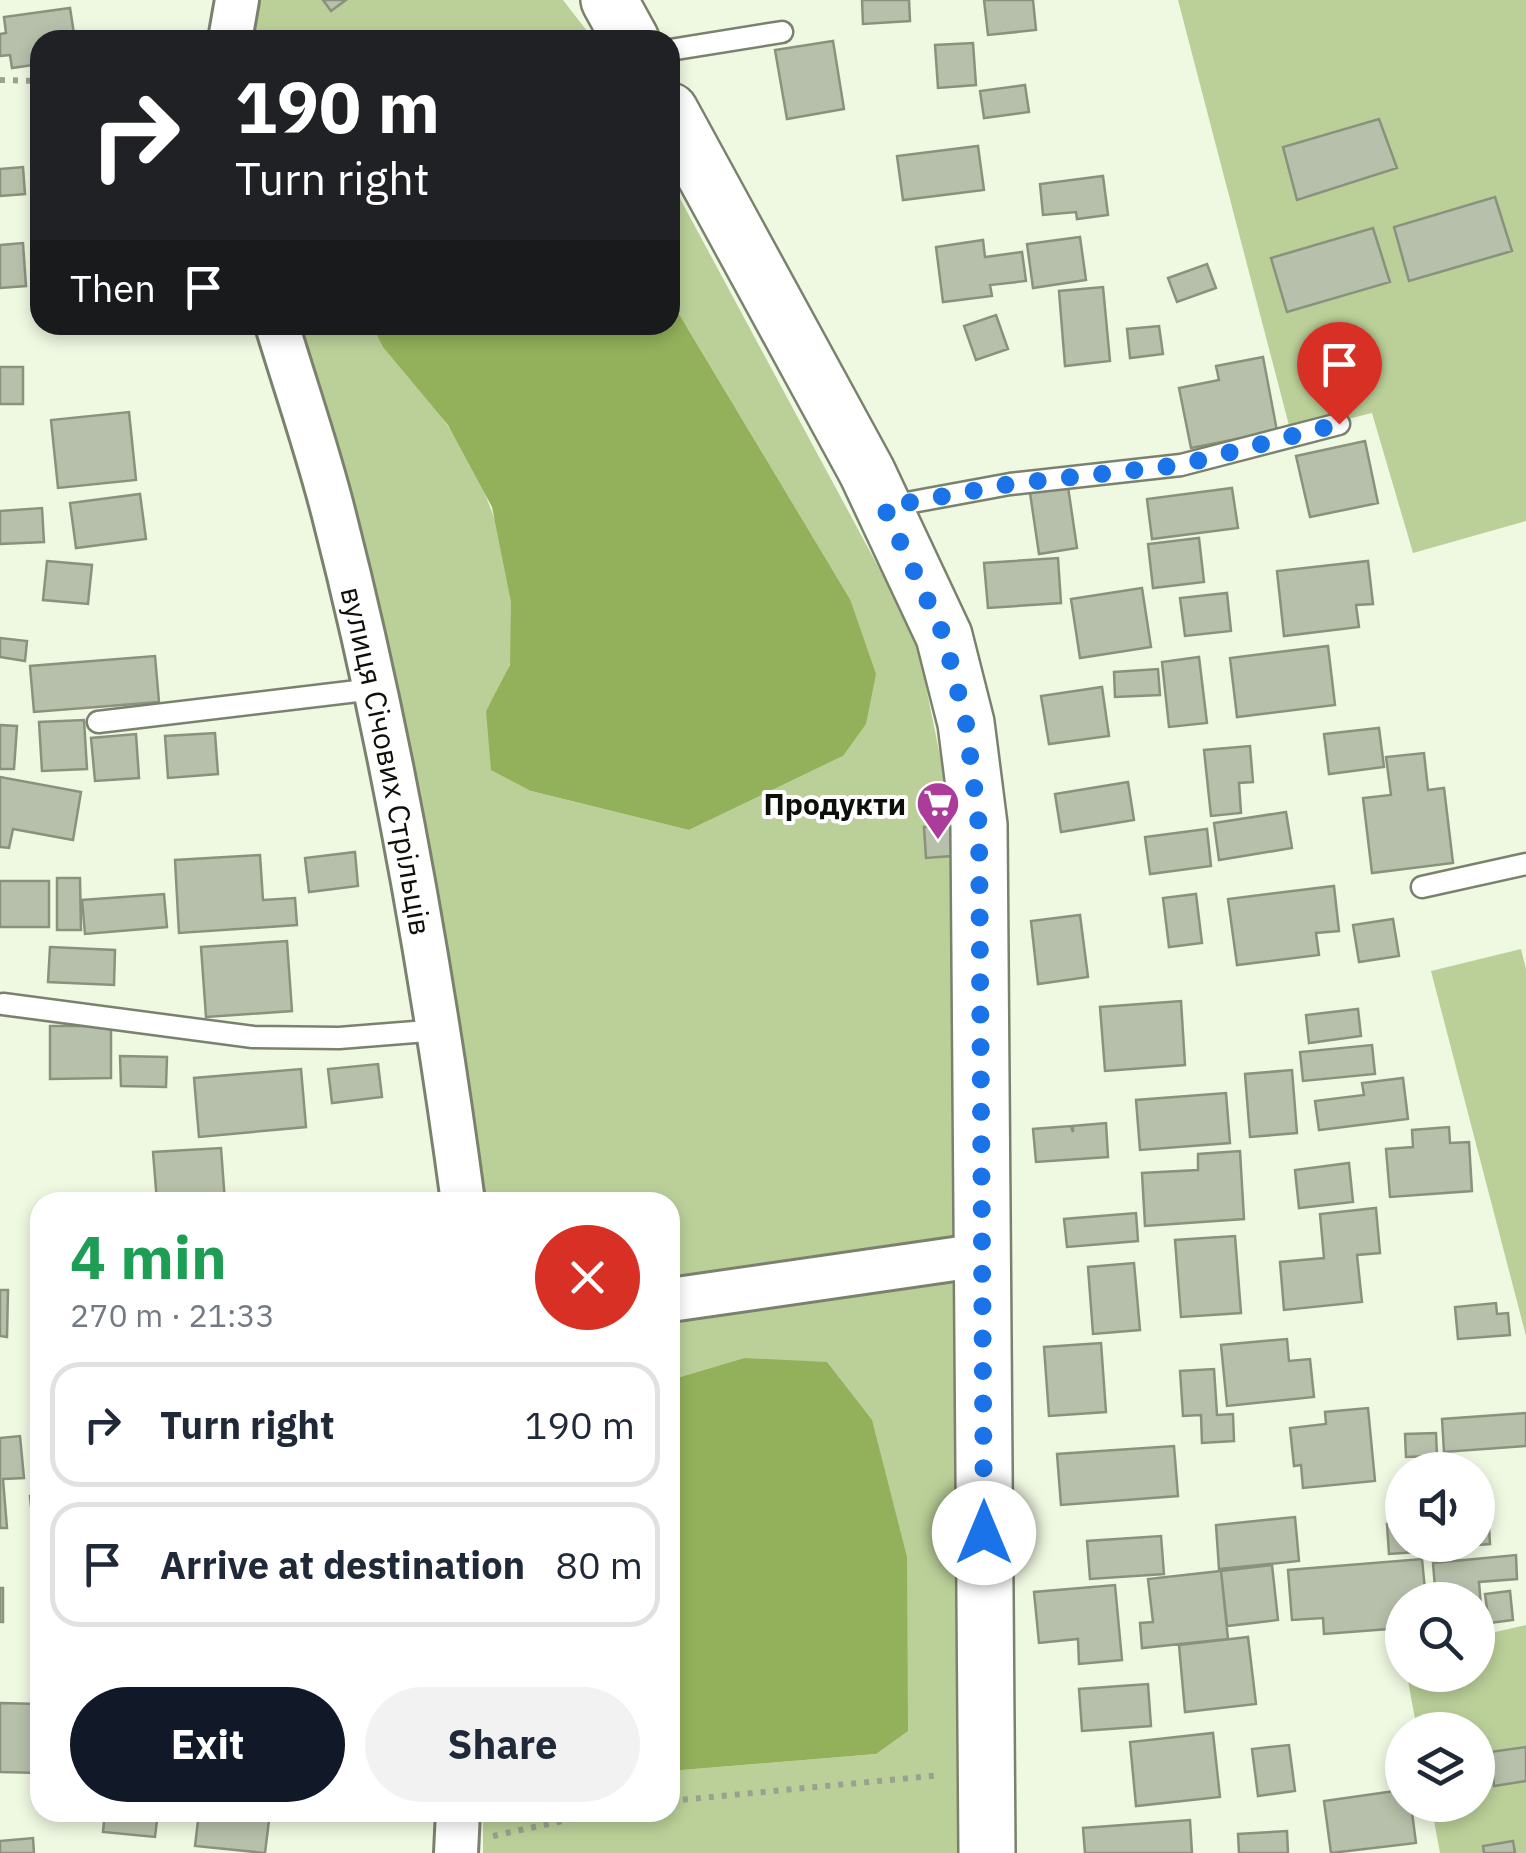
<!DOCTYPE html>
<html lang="en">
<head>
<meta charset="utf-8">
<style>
  body { margin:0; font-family:"IBM Plex Sans",sans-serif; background:#f2f2f3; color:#1f2937; height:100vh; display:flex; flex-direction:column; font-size:38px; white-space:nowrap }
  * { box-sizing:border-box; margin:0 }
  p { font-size:32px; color:#747a83 }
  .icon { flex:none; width:55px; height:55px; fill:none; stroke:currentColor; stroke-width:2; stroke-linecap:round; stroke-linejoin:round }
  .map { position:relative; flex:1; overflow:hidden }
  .details { position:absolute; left:30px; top:1192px; width:650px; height:630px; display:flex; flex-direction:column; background:#fff; border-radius:30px; box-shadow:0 5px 15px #0003 }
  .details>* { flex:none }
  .hud { position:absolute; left:30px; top:30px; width:650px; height:305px; border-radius:30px; box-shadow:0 5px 15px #0003; background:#202124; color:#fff; overflow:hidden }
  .fabs { position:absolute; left:1385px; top:1452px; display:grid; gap:20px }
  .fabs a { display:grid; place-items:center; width:110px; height:110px; border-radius:50%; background:#fff; box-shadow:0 5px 15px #0003; font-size:50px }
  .pin { position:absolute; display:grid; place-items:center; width:85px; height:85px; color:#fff; margin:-102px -42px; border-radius:50% 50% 50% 0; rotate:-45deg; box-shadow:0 0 10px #0007 }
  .pin .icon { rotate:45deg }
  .me { position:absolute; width:110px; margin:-55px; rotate:0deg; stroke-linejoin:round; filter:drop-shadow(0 0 8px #0008) }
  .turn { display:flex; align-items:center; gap:35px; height:210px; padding:0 40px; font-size:45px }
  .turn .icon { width:130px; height:130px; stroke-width:2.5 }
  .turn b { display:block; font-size:70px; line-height:85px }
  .then { display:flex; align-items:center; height:95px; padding:0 40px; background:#0003; gap:20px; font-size:38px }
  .round { display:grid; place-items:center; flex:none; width:105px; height:105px; border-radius:52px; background:#f2f2f3 }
  .summary { display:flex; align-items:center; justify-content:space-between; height:170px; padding:0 40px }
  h1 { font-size:60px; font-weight:700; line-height:75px; color:#1e9e55 }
  .cta { display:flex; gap:20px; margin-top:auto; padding:20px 40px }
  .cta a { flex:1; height:115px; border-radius:60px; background:#111827; color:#fff; font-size:40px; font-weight:700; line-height:115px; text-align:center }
  .cta a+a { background:#f2f2f3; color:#1f2937 }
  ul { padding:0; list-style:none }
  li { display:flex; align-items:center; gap:30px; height:125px; margin:0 20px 15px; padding:0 20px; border:5px solid #e0e1e3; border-radius:30px }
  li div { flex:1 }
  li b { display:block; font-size:38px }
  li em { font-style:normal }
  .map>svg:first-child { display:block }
</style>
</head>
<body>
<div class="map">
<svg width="1526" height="1853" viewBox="0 0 1526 1853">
  <rect width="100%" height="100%" fill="#eff8e1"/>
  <path fill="#bbd099" d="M257,0H563L594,40H506L500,33L394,34L388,40H248Z
    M1178,0H1526V521L1413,553L1372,413L1291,433Z
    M670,180L916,637L955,830L963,1853H483V1813L670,1812V1771L876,1754L744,1358L670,1380V1202H477L330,430L301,325H372C391,362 422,390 446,423C492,487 523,584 510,663C507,679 494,697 486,711L531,791L689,830L843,756L850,599L670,299Z
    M1521,949L1526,969V1336L1431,971Z
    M1526,1625V1853H1440L1431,1805H1478V1730H1417L1407,1675H1478V1636Z"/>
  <path fill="#93b15b" d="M500,33L506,40H388L394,34Z
    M670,299L850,599L876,674L866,724L843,756L689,830L531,791L491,770L486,711L510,665L511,602L492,507L448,425L383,347L372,325H670Z
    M744,1358L827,1362L872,1420L907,1557L908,1731L876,1754L670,1771V1380Z"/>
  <path fill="#b7c0aa" stroke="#8a927d" stroke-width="2.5" d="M323,0H346L331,11Z
    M862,0H909L910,21L863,24Z
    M984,0H1033L1036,30L988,35Z
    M70,8L75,40H40V64L12,68L10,55L0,56V34L6,33L4,17Z
    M833,41L844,109L787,119L775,50Z
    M973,43L976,85L938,88L935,45Z
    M1025,85L1029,112L984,118L980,91Z
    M1379,119L1397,168L1297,200L1283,147Z
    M978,146L984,190L903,200L897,156Z
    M23,167L25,194L0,196V169Z
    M1103,176L1108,215L1077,219L1076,212L1043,215L1040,184Z
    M1495,197L1512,251L1409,281L1394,227Z
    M1373,228L1390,282L1287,312L1271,258Z
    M1080,237L1086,280L1033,288L1027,244Z
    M983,240L985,257L1022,252L1026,281L990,285L992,296L943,302L936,247Z
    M23,243L26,286L0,288V245Z
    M1207,264L1216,288L1177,302L1168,278Z
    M1103,287L1110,361L1065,366L1059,291Z
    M996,315L1008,349L976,360L964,326Z
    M1159,326L1163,354L1130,358L1127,329Z
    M1263,357L1277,431L1191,448L1179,388L1219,380L1216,366Z
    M0,367H23V404H0Z
    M129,412L136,480L58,488L51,420Z
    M1365,441L1378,503L1310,517L1296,456Z
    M1067,480L1077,548L1039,554L1029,486Z
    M1232,488L1238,528L1152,539L1147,499Z
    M140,494L146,539L76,548L70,503Z
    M42,508L44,542L0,544V511Z
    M1199,538L1204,582L1153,588L1148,544Z
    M1058,558L1061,603L988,608L984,563Z
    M47,561L92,565L88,604L43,600Z
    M1368,561L1373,604L1356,605L1359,627L1284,636L1277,571Z
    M1142,588L1151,647L1080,658L1071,599Z
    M1227,593L1231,631L1185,636L1180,598Z
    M0,638L27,641L25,661L0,657Z
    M1328,646L1335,705L1237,717L1230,658Z
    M155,656L159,702L34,712L30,666Z
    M1199,657L1207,723L1169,727L1162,662Z
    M1158,669L1160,695L1115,697L1114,672Z
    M1102,687L1109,736L1049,744L1041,696Z
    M84,720L87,769L42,771L39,722Z
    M0,725L17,726L14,769H0Z
    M1379,728L1384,767L1329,774L1324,734Z
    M215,733L218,774L168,778L165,736Z
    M136,734L139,778L95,781L91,738Z
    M1250,746L1253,782L1239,783L1241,813L1211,816L1204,750Z
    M1424,753L1428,790L1444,788L1453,863L1372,873L1363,798L1391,795L1386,757Z
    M0,777L81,792L73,840L13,829L9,848L0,847Z
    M1128,782L1134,820L1061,832L1055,794Z
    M1286,812L1292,848L1219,860L1214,823Z
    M950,825L952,856L926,858L924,827Z
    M1207,829L1211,866L1150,874L1145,837Z
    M355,852L358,886L309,892L305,858Z
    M260,855L263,900L295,898L297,925L179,933L175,860Z
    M57,878H80L81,930H57Z
    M0,881H49V927H0Z
    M1334,886L1339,931L1316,933L1319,955L1237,965L1228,899Z
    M164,894L167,927L85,934L82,900Z
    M1196,894L1202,943L1169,947L1163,898Z
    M1080,915L1088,977L1038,984L1031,921Z
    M1393,919L1399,956L1359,962L1353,925Z
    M287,941L292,1011L206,1017L201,947Z
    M50,947L115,950L114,985L48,982Z
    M1181,1001L1185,1065L1105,1071L1100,1007Z
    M1358,1009L1361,1036L1309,1043L1306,1015Z
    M50,1026H111V1078L50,1079Z
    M1372,1045L1375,1074L1303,1081L1300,1052Z
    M120,1056L167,1057L166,1087L121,1086Z
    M378,1064L382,1097L332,1103L328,1069Z
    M301,1069L306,1127L199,1137L194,1078Z
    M1292,1070L1297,1133L1250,1137L1245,1074Z
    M1403,1078L1408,1119L1319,1130L1315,1101L1364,1095L1362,1083Z
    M1226,1093L1230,1143L1140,1150L1136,1100Z
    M1106,1123L1108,1157L1036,1162L1033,1129L1071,1126L1073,1132V1126Z
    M1449,1127L1450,1143L1469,1142L1472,1191L1390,1197L1386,1149L1413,1147L1412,1130Z
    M221,1148L225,1202H157L153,1152Z
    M1240,1151L1244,1219L1145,1226L1142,1173L1198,1170V1154Z
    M1349,1163L1353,1202L1299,1208L1295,1170Z
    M1376,1208L1380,1253L1357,1255L1362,1302L1284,1310L1280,1262L1324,1258L1320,1214Z
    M1136,1213L1138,1241L1067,1247L1064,1219Z
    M1235,1236L1241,1313L1181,1317L1175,1240Z
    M1134,1263L1140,1330L1093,1334L1088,1267Z
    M0,1290H8L7,1337L0,1336Z
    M1496,1303L1497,1314L1508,1313L1510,1335L1458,1339L1455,1307Z
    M1287,1339L1289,1361L1310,1359L1314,1397L1227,1406L1221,1345Z
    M1101,1343L1106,1412L1049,1416L1044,1347Z
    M1214,1369L1217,1415L1233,1414L1234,1441L1202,1443L1201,1415L1183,1416L1180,1371Z
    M1368,1408L1375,1481L1303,1488L1301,1465L1294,1466L1290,1428L1326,1424L1325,1412Z
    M1526,1413V1446L1444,1452L1442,1419Z
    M1436,1433L1437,1456L1406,1457L1405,1434Z
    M20,1436L24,1478L3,1479L7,1528H0V1438Z
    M1174,1446L1178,1496L1061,1505L1057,1454Z
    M40,1495V1537H34L30,1496Z
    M1478,1510H1488L1490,1544L1478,1545Z
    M1295,1517L1299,1561L1219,1569L1216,1525Z
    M1402,1523V1545H1446V1550L1389,1554L1387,1524Z
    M1161,1536L1164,1574L1090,1579L1087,1541Z
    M1516,1555L1517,1579L1479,1582L1482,1619H1478V1600H1436L1433,1563Z
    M1422,1559L1426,1600H1402V1628L1324,1634L1323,1618L1292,1620L1288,1570Z
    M1272,1565L1278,1620L1227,1626L1221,1571Z
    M32,1571H40V1626H37Z
    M1221,1571L1228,1639L1142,1648L1140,1623L1153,1622L1148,1579Z
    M1115,1585L1122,1660L1079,1664L1078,1639L1039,1643L1034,1592Z
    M0,1588H3V1622H0Z
    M1510,1591L1513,1620L1489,1623L1485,1594Z
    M1248,1637L1256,1704L1185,1712L1179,1645Z
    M1148,1684L1151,1726L1082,1731L1079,1689Z
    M0,1703L40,1704V1773L0,1772Z
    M1213,1733L1220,1797L1136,1806L1130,1742Z
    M1289,1745L1295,1791L1258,1796L1252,1749Z
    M1526,1747V1781L1494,1786L1490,1752Z
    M1402,1790V1805H1411L1416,1843L1331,1853L1324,1801Z
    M105,1812H158L155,1837L103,1832Z
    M199,1812H270L265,1853L195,1846Z
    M1190,1820L1192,1853H1085L1083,1828Z
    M1287,1831L1288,1853H1239L1238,1834Z
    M33,1838L34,1853H0V1841Z
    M1513,1841L1515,1853H1484L1483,1846Z"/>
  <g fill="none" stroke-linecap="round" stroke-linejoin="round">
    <g stroke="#7a826d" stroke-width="25">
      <path id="lane" d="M670,50L782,32
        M885,507L1010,484L1181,465L1339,424
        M98,722L374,689
        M1422,887L1526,864
        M3,1004L253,1037L339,1038L440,1030"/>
    </g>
    <g stroke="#7a826d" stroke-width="48">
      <g id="street">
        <path d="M230,40L237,0"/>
        <path id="s1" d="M277,325C296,388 318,451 334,515C392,741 432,971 463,1202"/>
        <path d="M670,1300L982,1255"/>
        <path d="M456,1853L458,1812"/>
      </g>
    </g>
    <g stroke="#7a826d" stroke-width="60">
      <path id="secondary" d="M609,0L631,40
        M670,111L867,472L944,636L966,723L979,825L987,1853"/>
    </g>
    <path stroke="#9ba190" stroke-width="6" stroke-dasharray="5 8" stroke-linecap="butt" d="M0,80L40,81
      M670,1801L941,1775
      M493,1836L604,1812"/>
    <use href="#lane" stroke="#fff" stroke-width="20"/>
    <use href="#street" stroke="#fff" stroke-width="42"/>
    <use href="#secondary" stroke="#fff" stroke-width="55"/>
  </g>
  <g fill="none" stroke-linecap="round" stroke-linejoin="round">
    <path stroke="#1a73e8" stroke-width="18" stroke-dasharray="0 32.4" d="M984,1533L979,826L966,723L944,636L884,507L1010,484L1181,465L1339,424"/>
  </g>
  <defs>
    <g id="supermarket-pin" transform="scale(2.25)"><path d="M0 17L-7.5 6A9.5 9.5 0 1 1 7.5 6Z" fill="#ac3c99" stroke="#fff"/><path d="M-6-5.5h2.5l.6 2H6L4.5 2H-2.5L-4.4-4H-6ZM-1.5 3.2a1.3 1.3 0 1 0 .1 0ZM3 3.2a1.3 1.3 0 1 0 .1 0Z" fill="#fff"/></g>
  </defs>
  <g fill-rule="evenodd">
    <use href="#supermarket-pin" x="938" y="803"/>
  </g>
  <g text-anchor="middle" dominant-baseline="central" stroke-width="8" stroke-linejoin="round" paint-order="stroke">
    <g font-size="30" fill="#0d1009" stroke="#fff">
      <text stroke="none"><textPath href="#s1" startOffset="450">вулиця Січових Стрільців</textPath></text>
    </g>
    <g font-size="30" font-weight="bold" fill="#0d1009" stroke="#fff" text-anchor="end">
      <text x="906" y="803">Продукти</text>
    </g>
  </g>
</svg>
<div class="fabs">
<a><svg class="icon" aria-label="sound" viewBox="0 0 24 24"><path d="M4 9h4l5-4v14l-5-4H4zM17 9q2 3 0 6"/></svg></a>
<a><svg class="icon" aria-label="search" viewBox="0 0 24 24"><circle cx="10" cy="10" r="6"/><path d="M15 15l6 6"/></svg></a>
<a><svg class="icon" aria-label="layers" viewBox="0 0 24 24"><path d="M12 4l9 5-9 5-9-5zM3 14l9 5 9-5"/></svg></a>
</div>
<div class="pin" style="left:1339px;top:424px;background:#d93025"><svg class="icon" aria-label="arrive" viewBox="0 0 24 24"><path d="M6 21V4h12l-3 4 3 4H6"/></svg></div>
<svg class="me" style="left:984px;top:1533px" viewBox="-20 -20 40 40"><circle r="19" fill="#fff"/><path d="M0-13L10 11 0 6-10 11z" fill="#1a73e8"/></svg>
<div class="hud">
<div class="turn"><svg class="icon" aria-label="right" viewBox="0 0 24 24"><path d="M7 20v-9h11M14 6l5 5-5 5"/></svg><div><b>190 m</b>Turn right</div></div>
<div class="then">Then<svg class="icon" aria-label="arrive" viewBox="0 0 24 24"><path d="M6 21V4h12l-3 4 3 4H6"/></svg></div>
</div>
<section class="details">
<div class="summary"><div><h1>4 min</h1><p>270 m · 21:33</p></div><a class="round" style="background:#d93025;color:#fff"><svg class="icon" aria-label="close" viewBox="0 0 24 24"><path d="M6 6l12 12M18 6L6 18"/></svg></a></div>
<ul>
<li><svg class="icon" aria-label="right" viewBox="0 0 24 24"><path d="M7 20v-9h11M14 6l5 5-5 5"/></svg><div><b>Turn right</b></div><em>190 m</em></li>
<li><svg class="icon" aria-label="arrive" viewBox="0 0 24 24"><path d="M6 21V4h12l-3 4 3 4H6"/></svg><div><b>Arrive at destination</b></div><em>80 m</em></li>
</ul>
<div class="cta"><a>Exit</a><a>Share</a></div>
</section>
</div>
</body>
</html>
